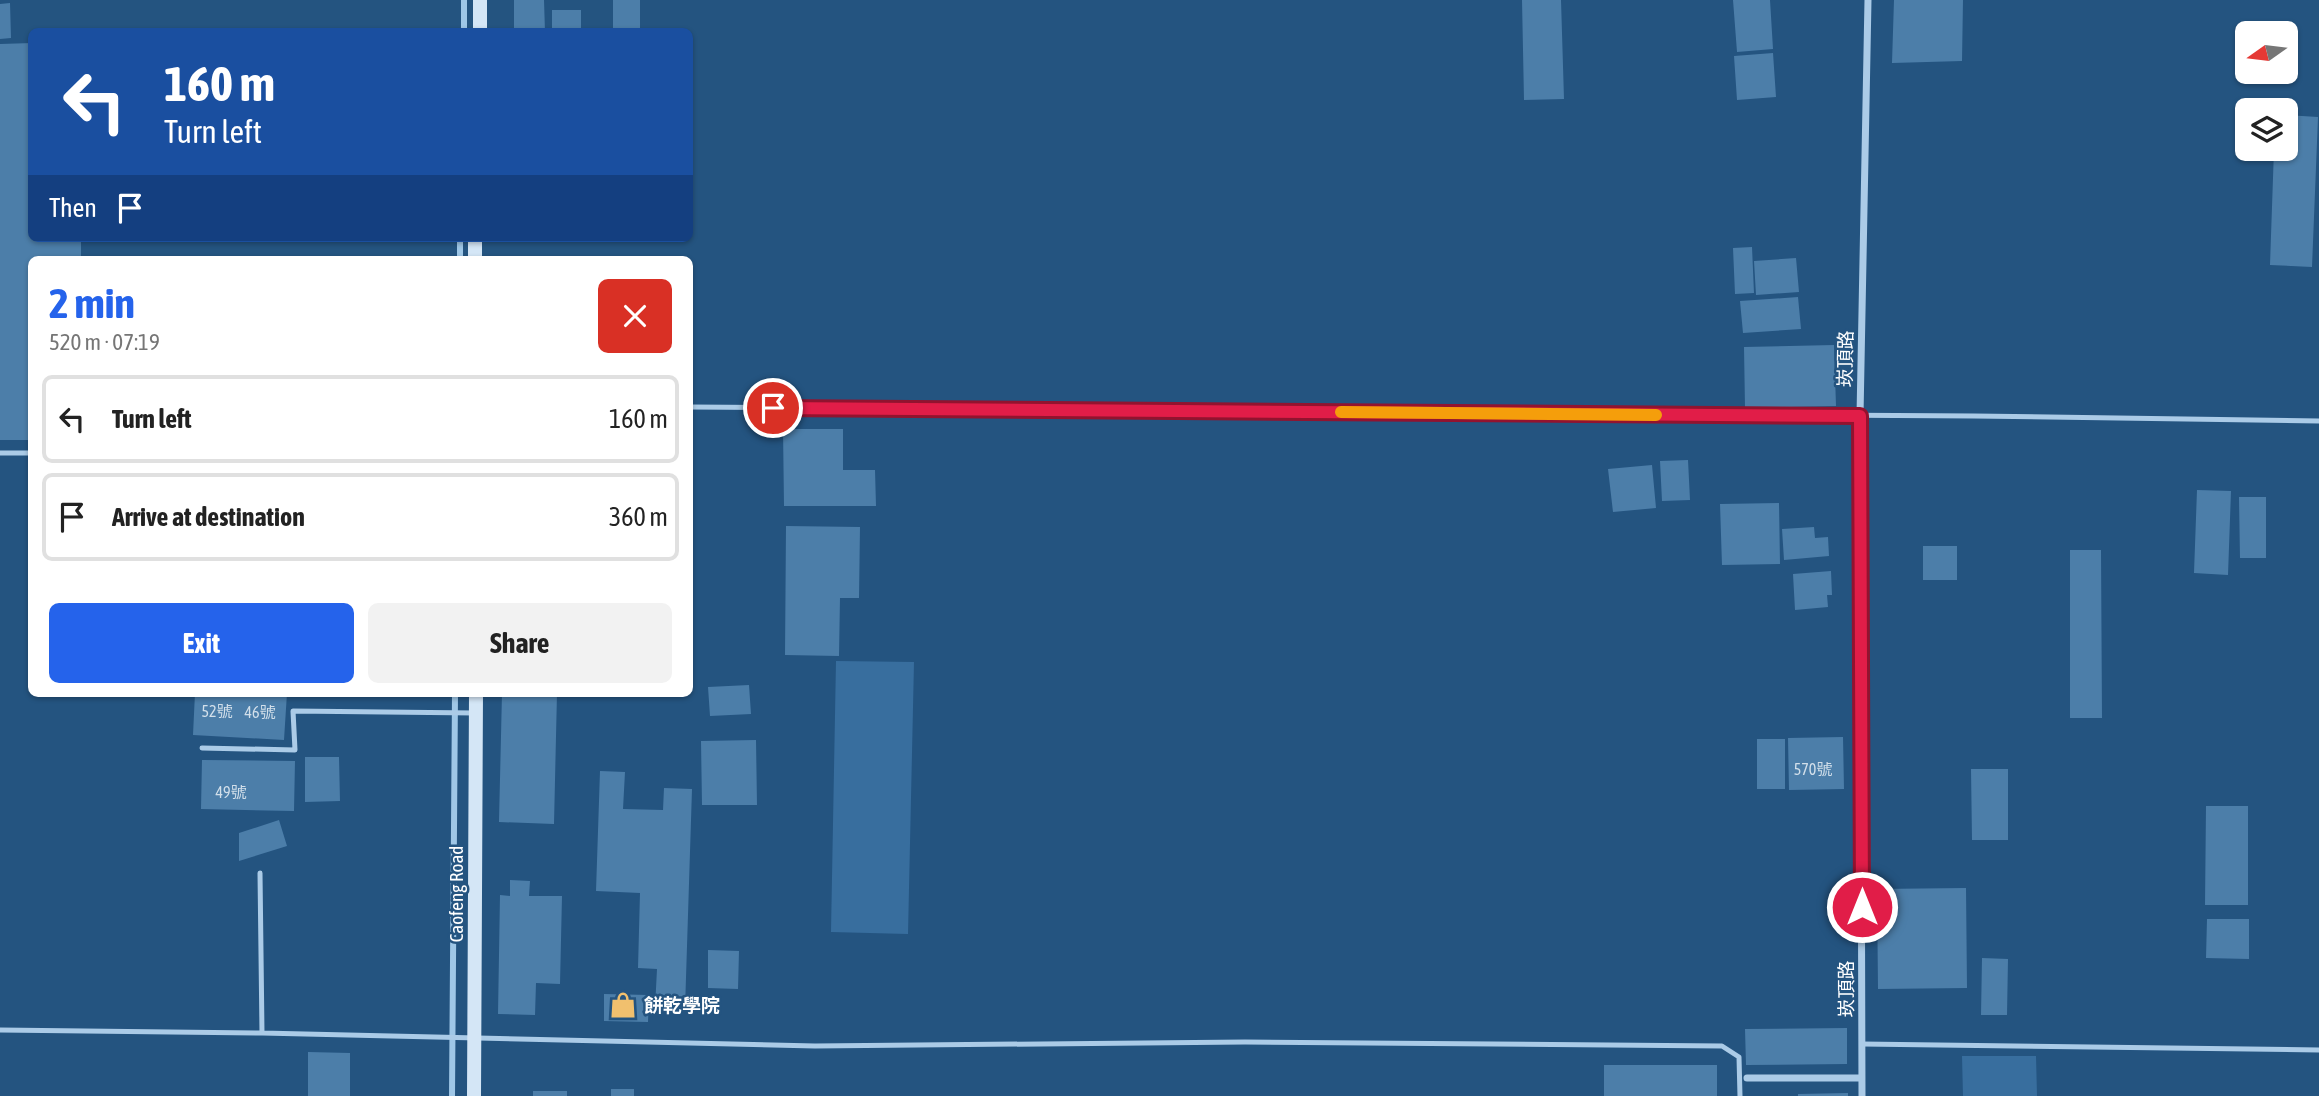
<!DOCTYPE html>
<html lang="en">
<head>
<meta charset="utf-8">
<style>
  body { margin:0; font-family:"Asap Condensed","Noto Sans TC",sans-serif; background:#f2f2f2; color:#222; height:100vh; display:flex; flex-direction:column; font-size:26px; white-space:nowrap }
  * { box-sizing:border-box; margin:0 }
  p { font-size:23px; color:#767676 }
  .icon { flex:none; width:38px; height:38px; fill:none; stroke:currentColor; stroke-width:2; stroke-linecap:round; stroke-linejoin:round }
  .map { position:relative; flex:1; overflow:hidden }
  .side { position:absolute; left:28px; top:256px; width:665px; height:441px; display:flex; flex-direction:column; background:#fff; border-radius:10px; box-shadow:0 2px 5px #0004 }
  .side>* { flex:none }
  .banner { position:absolute; left:28px; top:28px; width:665px; height:214px; border-radius:10px; box-shadow:0 2px 5px #0004; background:#1a4fa0; color:#fff; overflow:hidden }
  .needle { width:46px; rotate:256deg }
  .buttons { position:absolute; left:2235px; top:21px; display:grid; gap:14px }
  .buttons a { display:grid; place-items:center; width:63px; height:63px; border-radius:10px; background:#fff; box-shadow:0 2px 5px #0004; font-size:35px }
  .pin { position:absolute; display:grid; place-items:center; width:60px; height:60px; color:#fff; margin:-30px; border:4px solid #fff; border-radius:50%; box-shadow:0 2px 7px #0007 }
  .me { position:absolute; width:77px; margin:-38px; rotate:0deg; stroke-linejoin:round; filter:drop-shadow(0 0 5px #0008) }
  .turn { display:flex; align-items:center; gap:24px; height:147px; padding:0 21px; font-size:32px }
  .turn .icon { width:91px; height:91px; stroke-width:2.5 }
  .turn b { display:block; font-size:49px; line-height:60px }
  .then { display:flex; align-items:center; height:66px; padding:0 21px; background:#0003; gap:14px; font-size:26px }
  .round { display:grid; place-items:center; flex:none; width:74px; height:74px; border-radius:10px; background:#f2f2f2 }
  .overview { display:flex; align-items:center; justify-content:space-between; height:119px; padding:0 21px }
  h1 { font-size:42px; font-weight:700; line-height:52px; color:#2563eb }
  .primary-button { display:flex; gap:14px; margin-top:auto; padding:14px 21px }
  .primary-button a { flex:1; height:80px; border-radius:10px; background:#2563eb; color:#fff; font-size:28px; font-weight:700; line-height:80px; text-align:center }
  .primary-button a+a { background:#f2f2f2; color:#222 }
  ul { padding:0; list-style:none }
  li { display:flex; align-items:center; gap:21px; height:88px; margin:0 14px 10px; padding:0 7px; border:4px solid #e0e0e0; border-radius:10px }
  li div { flex:1 }
  li b { display:block; font-size:26px }
  li em { font-style:normal }
  .map>svg:first-child { display:block }
</style>
</head>
<body>
<div class="map">
<svg width="2319" height="1096" viewBox="0 0 2319 1096">
  <rect width="100%" height="100%" fill="#245480"/>
  <path fill="#386e9e" d="M836,661L914,662L908,934L831,932Z
    M1962,1056H2036L2037,1096H1963Z"/>
  <g fill="none" stroke-linecap="round" stroke-linejoin="round">
    <path stroke="#9fc7e7" stroke-width="6" d="M464,32V0
      M460,259V238
      M452,1096L455,693"/>
  </g>
  <path fill="#4c7ea9" d="M514,0H544L545,32H514Z
    M613,0H640V32H613Z
    M1522,0H1561L1564,99L1524,100Z
    M1733,0H1770L1773,49L1737,52Z
    M1894,0H1963L1962,61L1892,63Z
    M10,3L11,38L0,39V4Z
    M552,10H581V32H552Z
    M32,43V238H81V259H32V440H0V44Z
    M1773,53L1776,97L1737,100L1734,56Z
    M2286,115L2318,117L2312,267L2270,265L2274,149H2286Z
    M1752,247L1754,293L1735,294L1733,248Z
    M1796,258L1799,292L1756,295L1754,261Z
    M1798,297L1801,329L1743,333L1740,301Z
    M1834,345L1836,406L1745,408L1744,347Z
    M783,429H843V470H875L876,506H784Z
    M1688,460L1690,500L1662,501L1660,461Z
    M1652,465L1656,508L1613,512L1608,469Z
    M2197,490L2231,491L2228,575L2194,573Z
    M2239,497H2266V558H2240Z
    M1779,503L1780,564L1722,565L1720,504Z
    M786,526L860,527L859,598H840L839,656L785,655Z
    M1814,527L1815,538L1828,537L1829,556L1784,560L1782,529Z
    M1923,546H1957V580H1923Z
    M2070,550H2101L2102,718H2070Z
    M1831,571L1832,595H1827L1828,607L1795,610L1793,574Z
    M749,685L751,714L710,716L708,687Z
    M195,693H287L284,740L193,735Z
    M502,693H557L554,824L499,822Z
    M1843,737L1844,789L1789,790L1788,738Z
    M1757,739H1785V789H1757Z
    M756,740L757,805H702L701,741Z
    M305,757H339L340,801L305,802Z
    M202,760L295,761L294,811L201,809Z
    M1971,769H2008V840H1972Z
    M600,771L625,772L623,809L663,810L664,788L692,789L685,1009L655,1008L657,969L638,968L640,893L596,891Z
    M2206,806H2248V905H2205Z
    M279,820L287,846L239,861V833Z
    M510,880L530,881L529,896H562L560,984L536,983L535,1015L498,1014L500,895L510,896Z
    M1966,888L1967,988L1878,989L1877,889Z
    M2207,919H2249V959L2206,958Z
    M708,950L739,951L738,989L708,988Z
    M1982,958L2008,959L2007,1015H1981Z
    M604,994L649,995L648,1022L604,1021Z
    M1847,1028V1064L1746,1065L1745,1029Z
    M308,1052L350,1053V1096H308Z
    M1604,1065H1717V1096H1604Z
    M611,1089H634V1096H611Z
    M533,1091H567V1096H533Z
    M1848,1093V1096H1798V1094Z"/>
  <g fill="none" stroke-linecap="round" stroke-linejoin="round">
    <path stroke="#abcbe7" stroke-width="5" d="M690,407L1974,416L2319,421
      M0,453H32
      M202,748L295,750L293,711L475,713
      M260,873L262,1033
      M0,1030L262,1033L815,1046L1245,1042L1722,1046L1739,1057L1740,1096
      M1862,1044L2319,1050"/>
    <path stroke="#abcbe7" stroke-width="7" d="M1747,1078H1862
      M1862,1096L1860,416L1868,0"/>
    <path stroke="#d4e6f6" stroke-width="14" d="M480,0V32
      M475,259V238
      M474,1096L476,693"/>
  </g>
  <g fill="none" stroke-linecap="round" stroke-linejoin="round">
    <g stroke="#92132f" stroke-width="18">
      <path id="route" d="M773,408L1860,416L1862,907"/>
    </g>
    <use href="#route" stroke="#e11d48" stroke-width="12"/>
    <path stroke="#f59e0b" stroke-width="12" d="M1341,412L1656,415"/>
  </g>
  <defs>
    <g id="shop-bare" transform="scale(2.1)"><path d="M-5-2.5h2.3a2.7 3.5 0 0 1 5.4 0H5L5.5 6h-11ZM-1.5-2.5h3a1.5 2.3 0 0 0-3 0Z" fill="#f1c06e" stroke="#245480" stroke-width="2.5" paint-order="stroke"/></g>
  </defs>
  <g fill-rule="evenodd">
    <use href="#shop-bare" x="623" y="1005"/>
  </g>
  <g text-anchor="middle" dominant-baseline="central" stroke-width="5" stroke-linejoin="round" paint-order="stroke">
    <g font-size="16" fill="#d2dfea">
      <text x="217" y="711">52號</text>
      <text x="260" y="712">46號</text>
      <text x="1813" y="769">570號</text>
      <text x="231" y="792">49號</text>
    </g>
    <g font-size="19" fill="#fff" stroke="#245480">
      <text transform="translate(1845 359) rotate(-89)">崁頂路</text>
      <text transform="translate(456 894) rotate(-90)">Caofeng Road</text>
      <text transform="translate(1846 989) rotate(-90)">崁頂路</text>
    </g>
    <g font-size="19" font-weight="bold" fill="#fff" stroke="#245480" text-anchor="start">
      <text x="644" y="1005">餅乾學院</text>
    </g>
  </g>
</svg>
<div class="buttons">
<a><svg class="needle" viewBox="-14 -14 28 28"><path d="M0-13l5 13h-10z" fill="#e53935"/><path d="M0 13l5-13h-10z" fill="#767676"/></svg></a>
<a><svg class="icon" aria-label="layers" viewBox="0 0 24 24"><path d="M12 4l9 5-9 5-9-5zM3 14l9 5 9-5"/></svg></a>
</div>
<div class="pin" style="left:773px;top:408px;background:#d93025"><svg class="icon" aria-label="arrive" viewBox="0 0 24 24"><path d="M6 21V4h12l-3 4 3 4H6"/></svg></div>
<svg class="me" style="left:1862px;top:907px" viewBox="-20 -20 40 40"><circle r="17" fill="#e11d48" stroke="#fff" stroke-width="3"/><path d="M0-11L8 9 0 5-8 9z" fill="#fff"/></svg>
<div class="banner">
<div class="turn"><svg class="icon" aria-label="left" viewBox="0 0 24 24"><path d="M17 20v-9H6M10 6l-5 5 5 5"/></svg><div><b>160 m</b>Turn left</div></div>
<div class="then">Then<svg class="icon" aria-label="arrive" viewBox="0 0 24 24"><path d="M6 21V4h12l-3 4 3 4H6"/></svg></div>
</div>
<section class="side">
<div class="overview"><div><h1>2 min</h1><p>520 m · 07:19</p></div><a class="round" style="background:#d93025;color:#fff"><svg class="icon" aria-label="close" viewBox="0 0 24 24"><path d="M6 6l12 12M18 6L6 18"/></svg></a></div>
<ul>
<li><svg class="icon" aria-label="left" viewBox="0 0 24 24"><path d="M17 20v-9H6M10 6l-5 5 5 5"/></svg><div><b>Turn left</b></div><em>160 m</em></li>
<li><svg class="icon" aria-label="arrive" viewBox="0 0 24 24"><path d="M6 21V4h12l-3 4 3 4H6"/></svg><div><b>Arrive at destination</b></div><em>360 m</em></li>
</ul>
<div class="primary-button"><a>Exit</a><a>Share</a></div>
</section>
</div>
</body>
</html>
